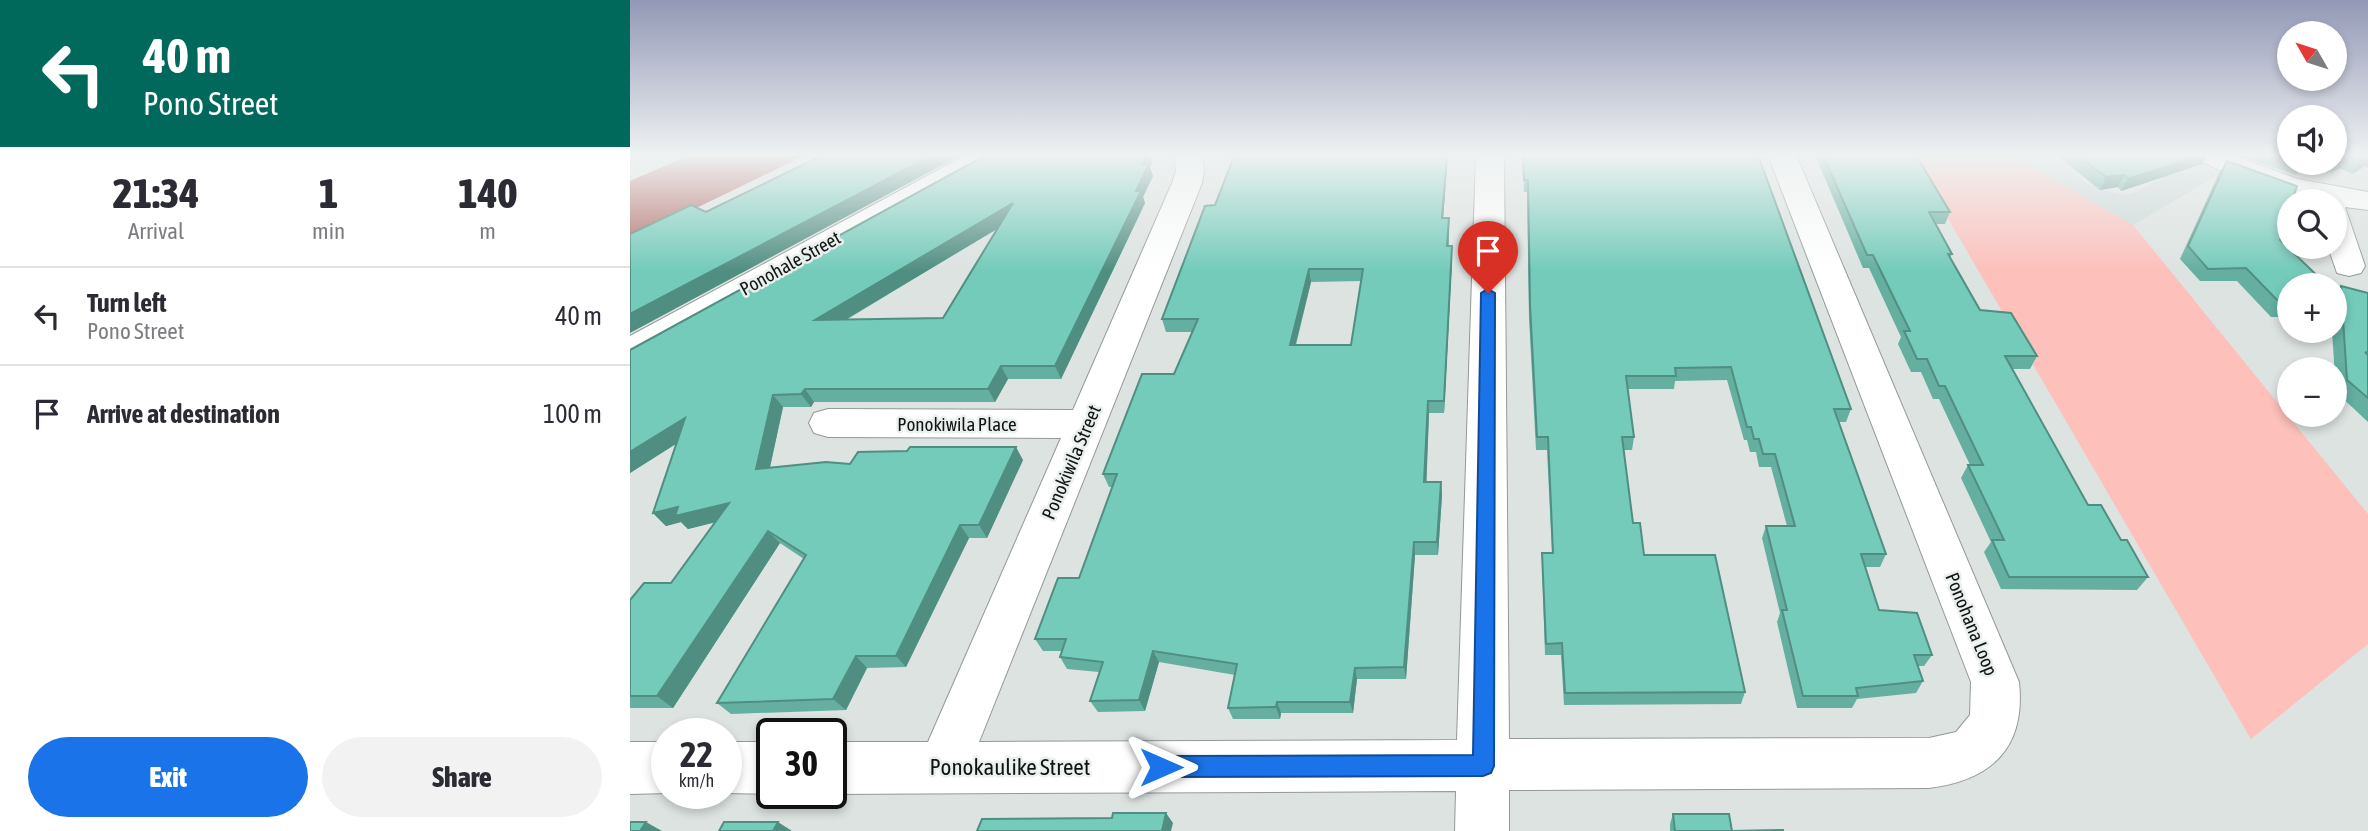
<!DOCTYPE html>
<html lang="en">
<head>
<meta charset="utf-8">
<style>
  body { margin:0; font-family:"Asap Condensed",sans-serif; background:#f2f2f3; color:#2b2b33; height:100vh; display:flex; flex-direction:column; font-size:26px; white-space:nowrap }
  * { box-sizing:border-box; margin:0 }
  p { font-size:23px; color:#7c7c81 }
  .icon { flex:none; width:38px; height:38px; fill:none; stroke:currentColor; stroke-width:2; stroke-linecap:round; stroke-linejoin:round }
  .map { position:relative; flex:1; overflow:hidden }
  .panel { display:flex; flex-direction:column; background:#fff; width:630px }
  .panel>* { flex:none }
  .top-card { background:#00695c; color:#fff; overflow:hidden }
  .needle { width:46px; rotate:309deg }
  .controls { position:absolute; left:1647px; top:21px; display:grid; gap:14px }
  .controls a { display:grid; place-items:center; width:70px; height:70px; border-radius:50%; background:#fff; box-shadow:0 4px 10px #0003; font-size:35px }
  .speed { position:absolute; left:21px; top:718px; display:flex; gap:14px; font-size:35px; font-weight:700; text-align:center }
  .speed>* { display:grid; place-content:center; width:91px; height:91px; border-radius:50%; background:#fff; box-shadow:0 4px 10px #0003; line-height:1 }
  .speed small { font-size:18px; font-weight:400 }
  .speed .limit { border:4px solid #111; border-radius:10px; background:#fff; color:#111 }
  .pin { position:absolute; display:grid; place-items:center; width:60px; height:60px; color:#fff; margin:-72px -30px; border-radius:50% 50% 50% 0; rotate:-45deg; box-shadow:0 0 7px #0007 }
  .pin .icon { rotate:45deg }
  .me { position:absolute; width:77px; margin:-38px; rotate:90deg; stroke-linejoin:round; filter:drop-shadow(0 0 5px #0008) }
  .turn { display:flex; align-items:center; gap:24px; height:147px; padding:0 28px; font-size:32px }
  .turn .icon { width:91px; height:91px; stroke-width:2.5 }
  .turn b { display:block; font-size:49px; line-height:60px }
  .eta { display:flex; justify-content:space-evenly; align-items:center; height:119px; text-align:center }
  .eta b { font-size:42px; font-weight:800; line-height:49px }
  .action { display:flex; gap:14px; margin-top:auto; padding:14px 28px }
  .action a { flex:1; height:80px; border-radius:42px; background:#1a73e8; color:#fff; font-size:28px; font-weight:800; line-height:80px; text-align:center }
  .action a+a { background:#f2f2f3; color:#2b2b33 }
  ul { padding:0; list-style:none }
  li { display:flex; align-items:center; gap:21px; height:98px; padding:0 28px; border-top:2px solid #e1e1e2 }
  li div { flex:1 }
  li b { display:block; font-size:26px }
  li em { font-style:normal }
  main { display:flex; flex:1; min-height:0 }
  .map>svg:first-child { display:block }
</style>
</head>
<body>
<main>
<section class="panel">
<div class="top-card">
<div class="turn"><svg class="icon" aria-label="left" viewBox="0 0 24 24"><path d="M17 20v-9H6M10 6l-5 5 5 5"/></svg><div><b>40 m</b>Pono Street</div></div>
</div>
<div class="eta">
<div><b>21:34</b><p>Arrival</p></div>
<div><b>1</b><p>min</p></div>
<div><b>140</b><p>m</p></div>
</div>
<ul>
<li><svg class="icon" aria-label="left" viewBox="0 0 24 24"><path d="M17 20v-9H6M10 6l-5 5 5 5"/></svg><div><b>Turn left</b><p>Pono Street</p></div><em>40 m</em></li>
<li><svg class="icon" aria-label="arrive" viewBox="0 0 24 24"><path d="M6 21V4h12l-3 4 3 4H6"/></svg><div><b>Arrive at destination</b></div><em>100 m</em></li>
</ul>
<div class="action"><a>Exit</a><a>Share</a></div>
</section>
<div class="map">
<svg width="1738" height="831" viewBox="0 0 1738 831">
  <rect width="100%" height="100%" fill="#dce3e1"/>
  <path fill="#c8d7d4" d="M1381,155H1423L1457,184L1484,193L1497,195L1508,191L1563,160L1590,174L1503,225Z"/>
  <path fill="#fdc0bb" d="M1281,155H1381L1503,225L1738,514V644L1621,739Z"/>
  <path fill="#b46f6b" d="M60,155H176L0,240V181Z"/>
  <g fill="none" stroke-linecap="round" stroke-linejoin="round">
    <g stroke="#939997" stroke-width="2">
      <path id="street" d="M336,155H370L366,161L13,360L0,363V336Z
        M544,155H572L574,171L572,183L349,742L827,740L846,155H874L879,739L1299,738L1326,732L1340,715L1341,682L1138,155H1166L1389,682C1396,748 1362,780 1299,788L879,790V831H825L826,791L201,794L199,793H201V742H298L431,438L198,437L184,433L179,423L184,413L198,409L443,410L542,183L546,171Z
        M1567,155H1602L1668,179L1738,192V210L1715,207L1735,266L1731,273L1719,276L1707,273L1698,247H1704V201C1658,201 1612,182 1571,161Z
        M0,742H37V793H39L0,794Z
        M96,742H142V793H144L142,794L94,793H96Z"/>
    </g>
    <use href="#street" fill="#fff" fill-rule="evenodd"/>
  </g>
  <path fill="#64afa0" fill-rule="evenodd" d="M356,155H520L522,163L520,167L523,176L513,197L515,203L431,379H378L365,402H184L181,407H153L140,467L220,464L393,460L357,538H339L276,667L237,668L216,710L101,714L87,703L174,559L150,543L43,708H0V600L41,583L85,522L58,529L51,522L36,526L23,513L46,444L0,473L2,350ZM368,228L313,318L216,320L336,247Z
    M818,155L813,218H819V246L822,259L814,413H799L796,482H811L812,495L808,555H785L776,679H727L723,713H651L650,719H603L598,708L605,675L529,662L515,711L468,712L460,701L469,672L437,669L430,657L432,651H413L405,639L449,578L483,487H479L473,474L544,374L562,332H536L532,319L585,205ZM731,281L721,345H666L681,282Z
    M893,155L1221,409L1216,422H1208L1256,554L1250,567H1235L1249,610L1302,655L1294,666H1288L1293,681L1286,693L1227,699L1222,708H1167L1147,622L1150,613L1132,538L1136,526H1157L1141,467H1129L1126,452H1120L1117,440H1114L1097,380L1045,381L1044,389H998L1004,437L1002,450H994L1003,523L1014,555L1115,692L1111,704L934,705L931,655H915L912,565V553H922L917,450H906L899,318L897,192H894Z
    M1185,155H1286L1320,212L1315,224H1306L1322,254L1320,258L1350,310L1407,356L1400,369H1382L1458,505L1491,540L1518,577L1507,590L1371,589L1354,552L1361,542L1331,478L1338,465H1340L1309,399H1303L1291,372H1281L1268,344L1271,337L1239,268H1233Z
    M1426,155H1577L1572,164L1491,191L1488,187L1470,190Z
    M1608,155H1659V163H1674L1666,175Z
    M1704,155H1738V168L1735,166L1722,174L1710,168L1701,173L1679,163H1704Z
    M1597,161L1650,240L1659,285V317H1641L1607,281H1570L1550,259L1589,173Z
    M1711,286L1738,293V422L1706,392L1702,331H1704V293Z
    M1043,814L1102,831H1153H1040V824Z"/>
  <path fill="#518e82" d="M303,155H331L0,333V314Z
    M517,155H520L522,163L520,167L523,176L513,197L515,203L431,379L425,366L506,191L512,164Z
    M817,155H818L812,231V218Z
    M1572,155H1577L1572,164L1491,191L1498,179Z
    M1719,156L1710,168L1701,173L1710,160Z
    M1738,158V163L1735,166L1722,174L1731,161Z
    M1494,175L1488,187L1470,190L1476,177Z
    M383,203L389,216L193,333L185,320Z
    M822,246V259L814,413V401Z
    M679,269L681,282L662,358L660,345Z
    M371,366L378,379L365,402L358,389Z
    M175,389L184,402L181,407L171,394Z
    M143,395L153,407L137,481L126,469Z
    M798,401L799,413L796,495L794,482Z
    M55,418L66,431L0,473V452Z
    M386,447L393,460L357,538L349,525Z
    M811,482L812,495L808,555L807,542Z
    M99,503L111,516L58,529L51,522L36,526L23,513L48,507Z
    M330,525L339,538L276,667L266,656Z
    M138,531L150,543L43,708L27,696Z
    M784,542L785,555L776,679L774,667Z
    M523,651L529,662L515,711L509,700Z
    M226,656L237,668L216,710L203,699Z
    M725,668L727,679L723,713L720,702Z
    M647,702L651,713L650,719L646,707Z
    M536,813L543,823L541,831H532Z
    M16,822L32,831H10Z
    M148,822L162,831H143Z"/>
  <path fill="#74cbba" stroke="#518e82" stroke-width="2" fill-rule="evenodd" d="M193,155H303L0,314V234L61,205L76,212Z
    M356,155H517L512,164H519L506,191H511L425,366H371L358,389H175L171,394L143,395L126,469L196,462L220,464L228,452L277,451L280,447H386L349,525H330L266,656H226L203,699L87,703L176,555L138,531L27,696H0V600L14,583H41L99,503L45,516L48,507L23,513L55,418L0,452V350ZM383,203L313,318L185,320Z
    M602,155H817L812,218H819L817,246H822L814,401H798L794,482H811L807,542H784L774,667L725,668L720,702H647L646,707L598,708L607,664L523,651L509,700L460,701L473,662L430,657L436,639H405L428,578H449L487,474H473L512,374H544L568,319H532L575,206L585,205L603,159ZM679,269H733L721,345H660Z
    M893,155H1128L1221,409H1204L1256,554H1231L1249,610L1287,613L1302,655H1284L1293,681L1226,688L1228,696H1173L1152,610H1157L1136,526H1165L1145,454H1133L1129,439H1124L1121,427H1117L1101,367L1045,368L1046,376H996L1004,437H992L1003,523H1010L1014,555H1085L1115,692L935,693L932,643L916,644L912,553H923L918,437H907L900,305L898,180H894Z
    M1193,155H1286L1320,212H1299L1322,254H1318L1350,310L1381,313L1407,356H1375L1458,505H1471L1491,540H1497L1518,577H1379L1362,540H1374L1338,465H1353L1315,386H1309L1297,359H1287L1274,331H1280L1243,255H1237Z
    M1447,155H1572L1498,179L1494,175L1476,177Z
    M1704,155H1738V158L1731,161L1719,156L1710,160L1704,158Z
    M1597,161L1667,186L1662,201H1659V212L1650,240L1697,285H1659V304H1651L1616,268L1578,269L1558,246Z
    M1711,286L1738,293V353L1735,352L1738,355V398L1717,380L1712,303H1704V293L1712,300Z
    M483,813H536L532,831H347L352,819L482,818Z
    M1043,814H1099L1102,831L1153,830V831H1045Z
    M0,822H16L10,831H0Z
    M94,822H148L143,831H89Z"/>
  <linearGradient id="sky" x2="0" y2="1"><stop stop-color="#9398b6"/><stop offset="0.57" stop-color="#eff2f2"/><stop offset="1" stop-color="#eff2f2" stop-opacity="0"/></linearGradient>
  <rect width="1738" height="271" fill="url(#sky)"/>
  <path fill="#1a73e8" stroke="#114b97" stroke-width="2" d="M858,289L865,293L864,766L861,773L853,776L531,777L524,774L521,767L524,759L531,756L843,755L851,293Z"/>
  <g text-anchor="middle" dominant-baseline="central" stroke-width="5" stroke-linejoin="round" paint-order="stroke">
    <g font-size="19" fill="#121413" stroke="#e9f0ee">
      <text transform="translate(160 263) rotate(-29)">Ponohale Street</text>
      <text x="327" y="424">Ponokiwila Place</text>
      <text transform="translate(441 462) rotate(-67)">Ponokiwila Street</text>
      <text transform="translate(1342 624) rotate(68)">Ponohana Loop</text>
    </g>
    <g font-size="23" fill="#121413" stroke="#e9f0ee">
      <text x="380" y="767">Ponokaulike Street</text>
    </g>
  </g>
</svg>
<div class="controls">
<a><svg class="needle" viewBox="-14 -14 28 28"><path d="M0-13l5 13h-10z" fill="#e53935"/><path d="M0 13l5-13h-10z" fill="#7c7c81"/></svg></a>
<a><svg class="icon" aria-label="sound" viewBox="0 0 24 24"><path d="M4 9h4l5-4v14l-5-4H4zM17 9q2 3 0 6"/></svg></a>
<a><svg class="icon" aria-label="search" viewBox="0 0 24 24"><circle cx="10" cy="10" r="6"/><path d="M15 15l6 6"/></svg></a>
<a>+</a>
<a>−</a>
</div>
<div class="speed"><div>22<small>km/h</small></div><div class="limit">30</div></div>
<div class="pin" style="left:858px;top:293px;background:#d93025"><svg class="icon" aria-label="arrive" viewBox="0 0 24 24"><path d="M6 21V4h12l-3 4 3 4H6"/></svg></div>
<svg class="me" style="left:531px;top:767px" viewBox="-20 -20 40 40"><path d="M0-17L14 15 0 8-14 15z" fill="#1a73e8" stroke="#fff" stroke-width="4"/></svg>
</div>
</main>
</body>
</html>
